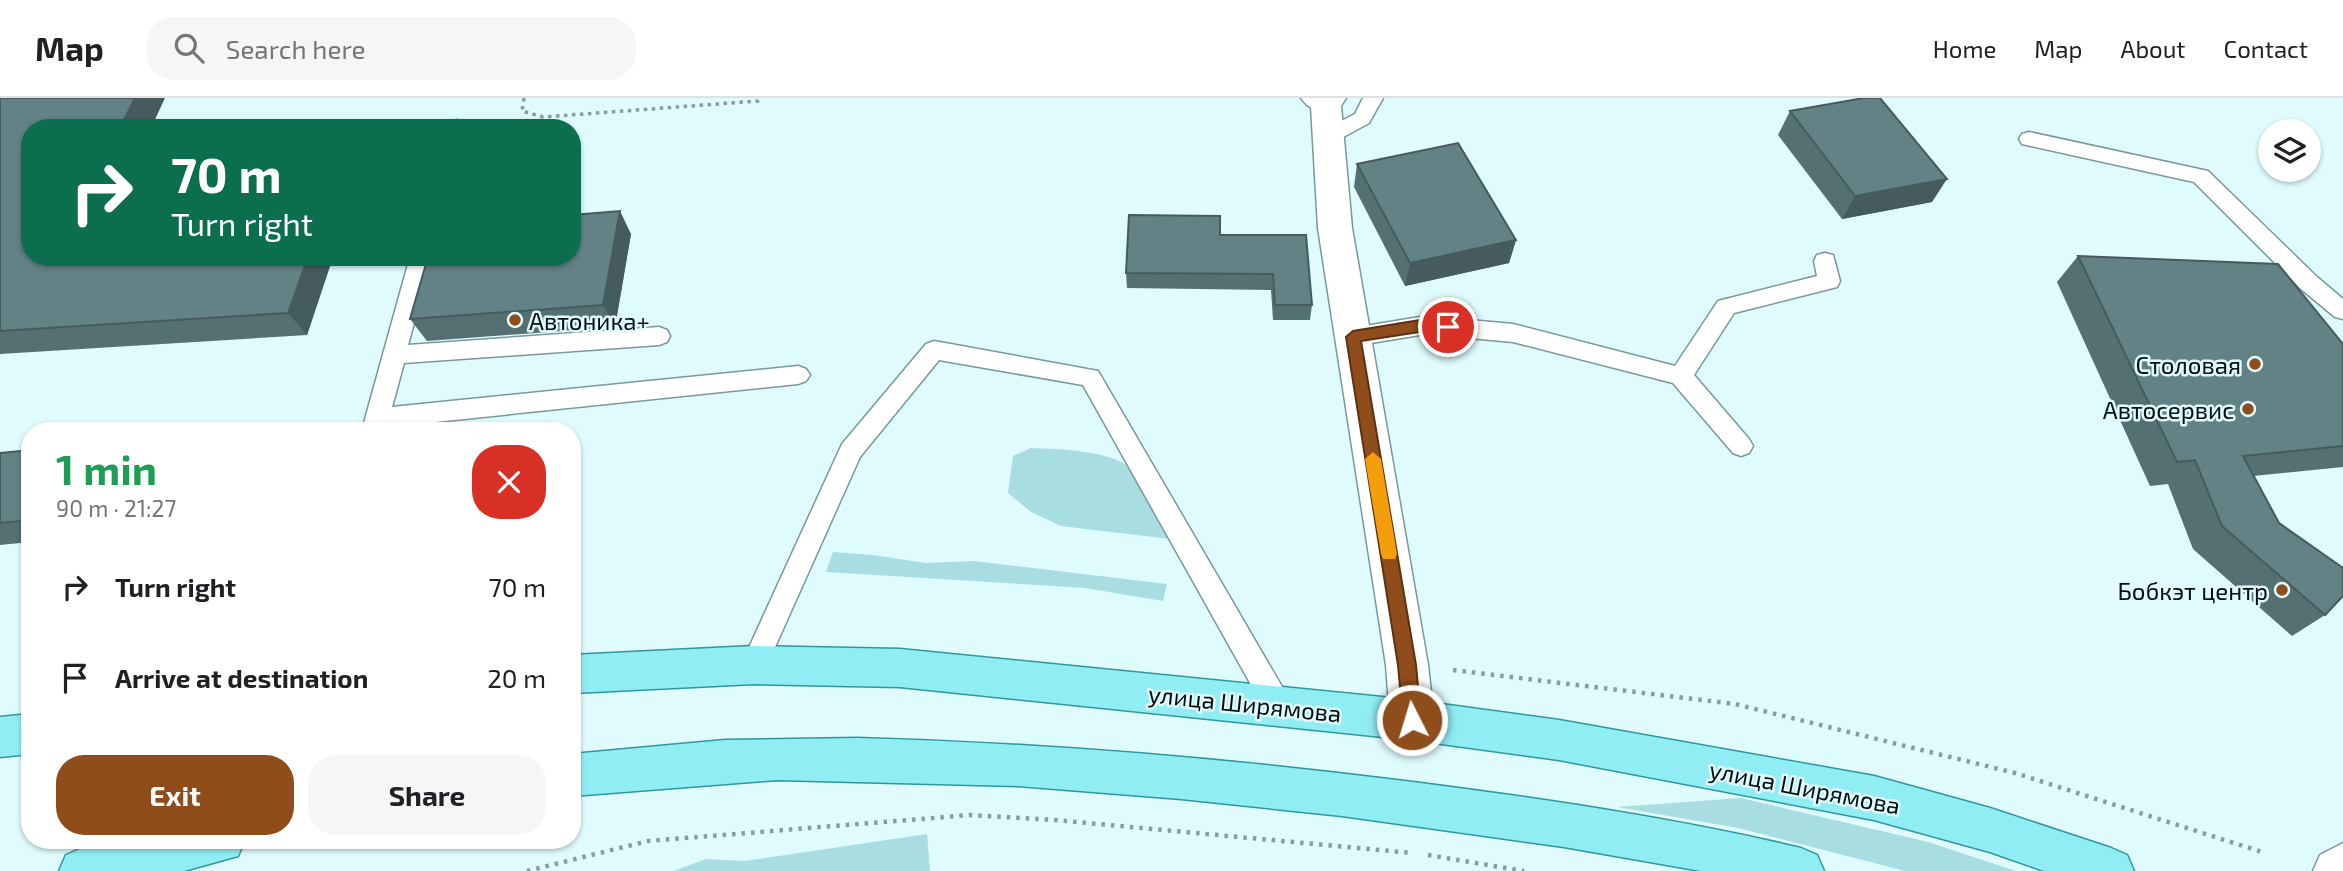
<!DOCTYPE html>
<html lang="en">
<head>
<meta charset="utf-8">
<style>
  body { margin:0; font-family:"Exo 2",sans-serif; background:#f6f6f6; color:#202124; height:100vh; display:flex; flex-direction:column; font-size:26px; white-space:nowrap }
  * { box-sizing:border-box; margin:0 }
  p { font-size:23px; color:#757577 }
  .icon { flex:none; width:38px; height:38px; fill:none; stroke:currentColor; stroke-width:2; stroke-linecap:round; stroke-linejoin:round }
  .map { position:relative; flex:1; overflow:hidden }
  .details { position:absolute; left:21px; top:324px; width:560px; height:427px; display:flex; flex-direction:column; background:#fff; border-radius:28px; box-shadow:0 2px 5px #0004 }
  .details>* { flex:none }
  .guide { position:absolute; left:21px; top:21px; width:560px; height:147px; border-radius:28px; box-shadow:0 2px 5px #0004; background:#0b6e4f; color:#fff; overflow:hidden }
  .controls { position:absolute; left:2258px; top:21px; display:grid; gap:14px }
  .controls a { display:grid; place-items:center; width:63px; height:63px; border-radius:50%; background:#fff; box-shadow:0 2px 5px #0004; font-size:35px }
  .pin { position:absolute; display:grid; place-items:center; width:60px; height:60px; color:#fff; margin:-30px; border:4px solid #fff; border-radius:50%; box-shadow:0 2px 7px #0007 }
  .me { position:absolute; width:77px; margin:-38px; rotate:355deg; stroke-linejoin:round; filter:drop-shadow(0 0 5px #0008) }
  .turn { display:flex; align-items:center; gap:24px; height:147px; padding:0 35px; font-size:32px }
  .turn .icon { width:91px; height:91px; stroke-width:2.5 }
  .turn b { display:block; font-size:49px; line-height:60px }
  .round { display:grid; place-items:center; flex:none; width:74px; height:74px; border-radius:28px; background:#f6f6f6 }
  .head { display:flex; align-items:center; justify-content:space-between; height:119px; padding:0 35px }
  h1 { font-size:42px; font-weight:700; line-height:52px; color:#1e9e55 }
  .cta { display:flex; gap:14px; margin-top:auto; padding:14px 35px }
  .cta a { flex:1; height:80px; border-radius:28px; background:#8f4d1c; color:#fff; font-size:28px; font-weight:700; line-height:80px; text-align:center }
  .cta a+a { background:#f6f6f6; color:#202124 }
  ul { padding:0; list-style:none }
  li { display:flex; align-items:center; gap:21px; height:91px; padding:0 35px }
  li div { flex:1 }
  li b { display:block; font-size:26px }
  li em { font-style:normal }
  header { display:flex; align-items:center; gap:42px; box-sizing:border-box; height:98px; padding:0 35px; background:#fff; border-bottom:2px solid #e0e0e0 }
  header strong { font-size:33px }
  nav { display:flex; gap:38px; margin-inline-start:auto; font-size:24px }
  .search { width:490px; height:63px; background:#f6f6f6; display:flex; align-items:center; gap:18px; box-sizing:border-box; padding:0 24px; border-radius:28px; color:#757577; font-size:26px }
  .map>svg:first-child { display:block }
</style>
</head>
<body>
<header>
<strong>Map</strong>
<div class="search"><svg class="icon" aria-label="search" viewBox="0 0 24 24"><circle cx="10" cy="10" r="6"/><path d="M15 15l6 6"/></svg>Search here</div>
<nav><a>Home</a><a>Map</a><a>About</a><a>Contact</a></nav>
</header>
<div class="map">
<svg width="2343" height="773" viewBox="0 0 2343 773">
  <rect width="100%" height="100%" fill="#dffbfd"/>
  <path fill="#a8dee2" d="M1031,350C1057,351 1117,352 1135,374C1149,392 1159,420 1170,441L1061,428L1031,414L1008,395L1013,358Z
    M833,454L873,457L926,465L974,463L1167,486L1163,503L1085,490L826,474Z
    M1741,700L1928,744L2016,773H1905L1738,730L1617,709Z
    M927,736L930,773H674L706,761L745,763Z"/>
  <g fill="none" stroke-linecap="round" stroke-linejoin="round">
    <g stroke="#78989b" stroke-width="3">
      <path id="service" d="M1301,0H1327L1336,8L1333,13C1322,16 1307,10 1301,0Z
        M1363,0H1383L1369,25L1336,43H1322L1319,38L1322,33L1355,16Z
        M457,22L464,24L467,30H447L450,24Z
        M2029,34L2208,73L2317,179L2343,201V221L2335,219L2301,191L2194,84L2022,46L2019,41L2022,36Z
        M1825,155L1833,157L1840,183L1837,189L1734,215L1694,277L1749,341L1753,348L1749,355L1741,358L1733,355L1673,285L1513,244L1426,236L1353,248L1345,245L1342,239L1345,233L1353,230L1426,218L1513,226L1675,268L1718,203L1817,178L1814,163L1817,157Z
        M410,159H432L408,247L659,229L667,232L670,238L667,244L659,247L404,265L392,309L798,268L806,271L810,277L806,283L798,286L387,329L386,332H362Z
        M934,243L1098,273L1288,599L1292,608L1288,617L1278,621L1268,617L1083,287L939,262L860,359L763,576L754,579L745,576L741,567L842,346L926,246Z"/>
    </g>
    <g stroke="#78989b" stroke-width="3">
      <path id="minor" d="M1316,0H1346L1341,8L1352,130L1428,567L1434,622L1427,636L1412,642L1397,636L1390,622L1386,567L1318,130L1311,8Z"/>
    </g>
    <g stroke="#78989b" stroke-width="3">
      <path id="tertiary" d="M2343,745V773H2313L2320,757Z"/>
    </g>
    <g stroke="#2f979f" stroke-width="3">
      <path id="primary" d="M754,548L900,551L1412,602L1559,622L1874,678L1990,710L2111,750L2127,757L2134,773H2044L1990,754L1874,722L1559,662L1412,642L900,589L754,586L572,595V557Z
        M30,616V656L0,659V619Z
        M857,640C1040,645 1223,660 1405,683C1538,700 1670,719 1801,750L1817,757L1824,773H1701L1564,749L1342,718L1181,701L1018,688L777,682L572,698V656L725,642Z
        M119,742H245L238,758L184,773H59L66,757L82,750Z"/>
    </g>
    <path stroke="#879c9d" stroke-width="3.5" stroke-dasharray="3.5 4.5" stroke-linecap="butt" d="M524,0L522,13L543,19L758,3L761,0"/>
    <path stroke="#879c9d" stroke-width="4.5" stroke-dasharray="3.5 6" stroke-linecap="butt" d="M1453,572L1735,606L2015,675L2262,754
      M1428,757L1524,773
      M527,773L648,743L970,717L1055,722L1412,755"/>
    <use href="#service" fill="#fff" fill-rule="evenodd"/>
    <use href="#minor" fill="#fff" fill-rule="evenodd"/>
    <use href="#tertiary" fill="#fff" fill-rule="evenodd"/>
    <use href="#primary" fill="#90edf4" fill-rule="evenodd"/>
  </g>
  <path fill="#547072" d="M0,0L30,30L333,159L307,237L0,256Z
    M1790,13L1932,104L1842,121L1778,37Z
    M1357,66L1516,142L1509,165L1405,188L1354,89Z
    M631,136L615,229L427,243L410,221Z
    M1220,137L1312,207L1310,222H1273L1271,192L1127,190L1126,175Z
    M2078,158L2343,246V369L2253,378L2325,517L2292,538L2193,451L2168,386L2150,388L2057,184Z
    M30,352V444L0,447V355Z"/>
  <path fill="#455b5d" d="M135,0H165L151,30H120Z
    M1947,81L1932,104L1842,121L1855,98Z
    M620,113L631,136L615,229L603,207Z
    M1516,142L1509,165L1405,188L1410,165Z
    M308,159H333L307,237L288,215Z
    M30,406V429L22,423Z"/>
  <path fill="#628285" stroke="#455b5d" stroke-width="2" d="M0,0H135L120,30H30V159H308L288,215L0,233Z
    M1864,0H1880L1947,81L1855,98L1790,13Z
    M1458,45L1516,142L1410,165L1357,66Z
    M620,113L603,207L410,221L428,159H572V117Z
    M1129,117L1220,118V137H1306L1312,207H1275L1273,176L1126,175Z
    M2078,158L2278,166L2343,246V348L2243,358L2279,425L2343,470V498L2325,517L2222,428L2195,362L2177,364Z
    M30,352V406L22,423L0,425V355Z"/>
  <path fill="#8f4d1c" stroke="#5d3212" stroke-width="2" d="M1426,221L1448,223L1455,229L1448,234L1426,233L1361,243L1416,567L1421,622L1418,628L1412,631L1406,628L1403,622L1398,567L1346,239L1353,233Z"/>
  <path fill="#f59e0b" d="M1373,354L1381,361L1397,456L1395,461H1383L1381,456L1365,361Z"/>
  <g fill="#8f4d1c" stroke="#dffbfd" stroke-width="2.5">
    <circle cx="515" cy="222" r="7"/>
    <circle cx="2255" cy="266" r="7"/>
    <circle cx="2248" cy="311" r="7"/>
    <circle cx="2282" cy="492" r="7"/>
  </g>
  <g text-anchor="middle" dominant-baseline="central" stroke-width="5" stroke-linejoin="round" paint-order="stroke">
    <g font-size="24" fill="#030e0f" stroke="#dffbfd" text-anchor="end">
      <text x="529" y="222" text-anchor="start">Автоника+</text>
      <text x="2241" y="266">Столовая</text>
      <text x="2234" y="311">Автосервис</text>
      <text x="2268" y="492">Бобкэт центр</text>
    </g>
    <g font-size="24" fill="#030e0f" stroke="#dffbfd">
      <text transform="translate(1245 605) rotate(6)">улица Ширямова</text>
      <text transform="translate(1805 689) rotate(11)">улица Ширямова</text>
    </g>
  </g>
</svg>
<div class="controls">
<a><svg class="icon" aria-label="layers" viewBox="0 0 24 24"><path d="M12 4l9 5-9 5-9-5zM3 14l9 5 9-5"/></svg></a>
</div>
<div class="pin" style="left:1448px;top:229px;background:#d93025"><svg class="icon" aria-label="arrive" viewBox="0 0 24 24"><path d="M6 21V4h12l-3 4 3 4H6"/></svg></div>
<svg class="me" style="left:1412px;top:622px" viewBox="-20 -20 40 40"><circle r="17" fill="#8f4d1c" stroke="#fff" stroke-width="3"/><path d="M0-11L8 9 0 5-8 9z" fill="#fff"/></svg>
<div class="guide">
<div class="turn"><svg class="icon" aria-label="right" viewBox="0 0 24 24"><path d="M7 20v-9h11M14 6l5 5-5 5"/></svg><div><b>70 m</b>Turn right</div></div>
</div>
<section class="details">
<div class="head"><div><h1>1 min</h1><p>90 m · 21:27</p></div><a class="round" style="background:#d93025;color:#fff"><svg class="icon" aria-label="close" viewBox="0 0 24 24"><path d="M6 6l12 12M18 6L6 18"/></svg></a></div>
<ul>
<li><svg class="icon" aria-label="right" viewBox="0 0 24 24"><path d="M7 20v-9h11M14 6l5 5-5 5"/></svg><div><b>Turn right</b></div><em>70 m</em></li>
<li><svg class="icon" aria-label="arrive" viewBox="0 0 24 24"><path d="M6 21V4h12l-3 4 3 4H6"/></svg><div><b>Arrive at destination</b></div><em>20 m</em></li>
</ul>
<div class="cta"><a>Exit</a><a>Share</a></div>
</section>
</div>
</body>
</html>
